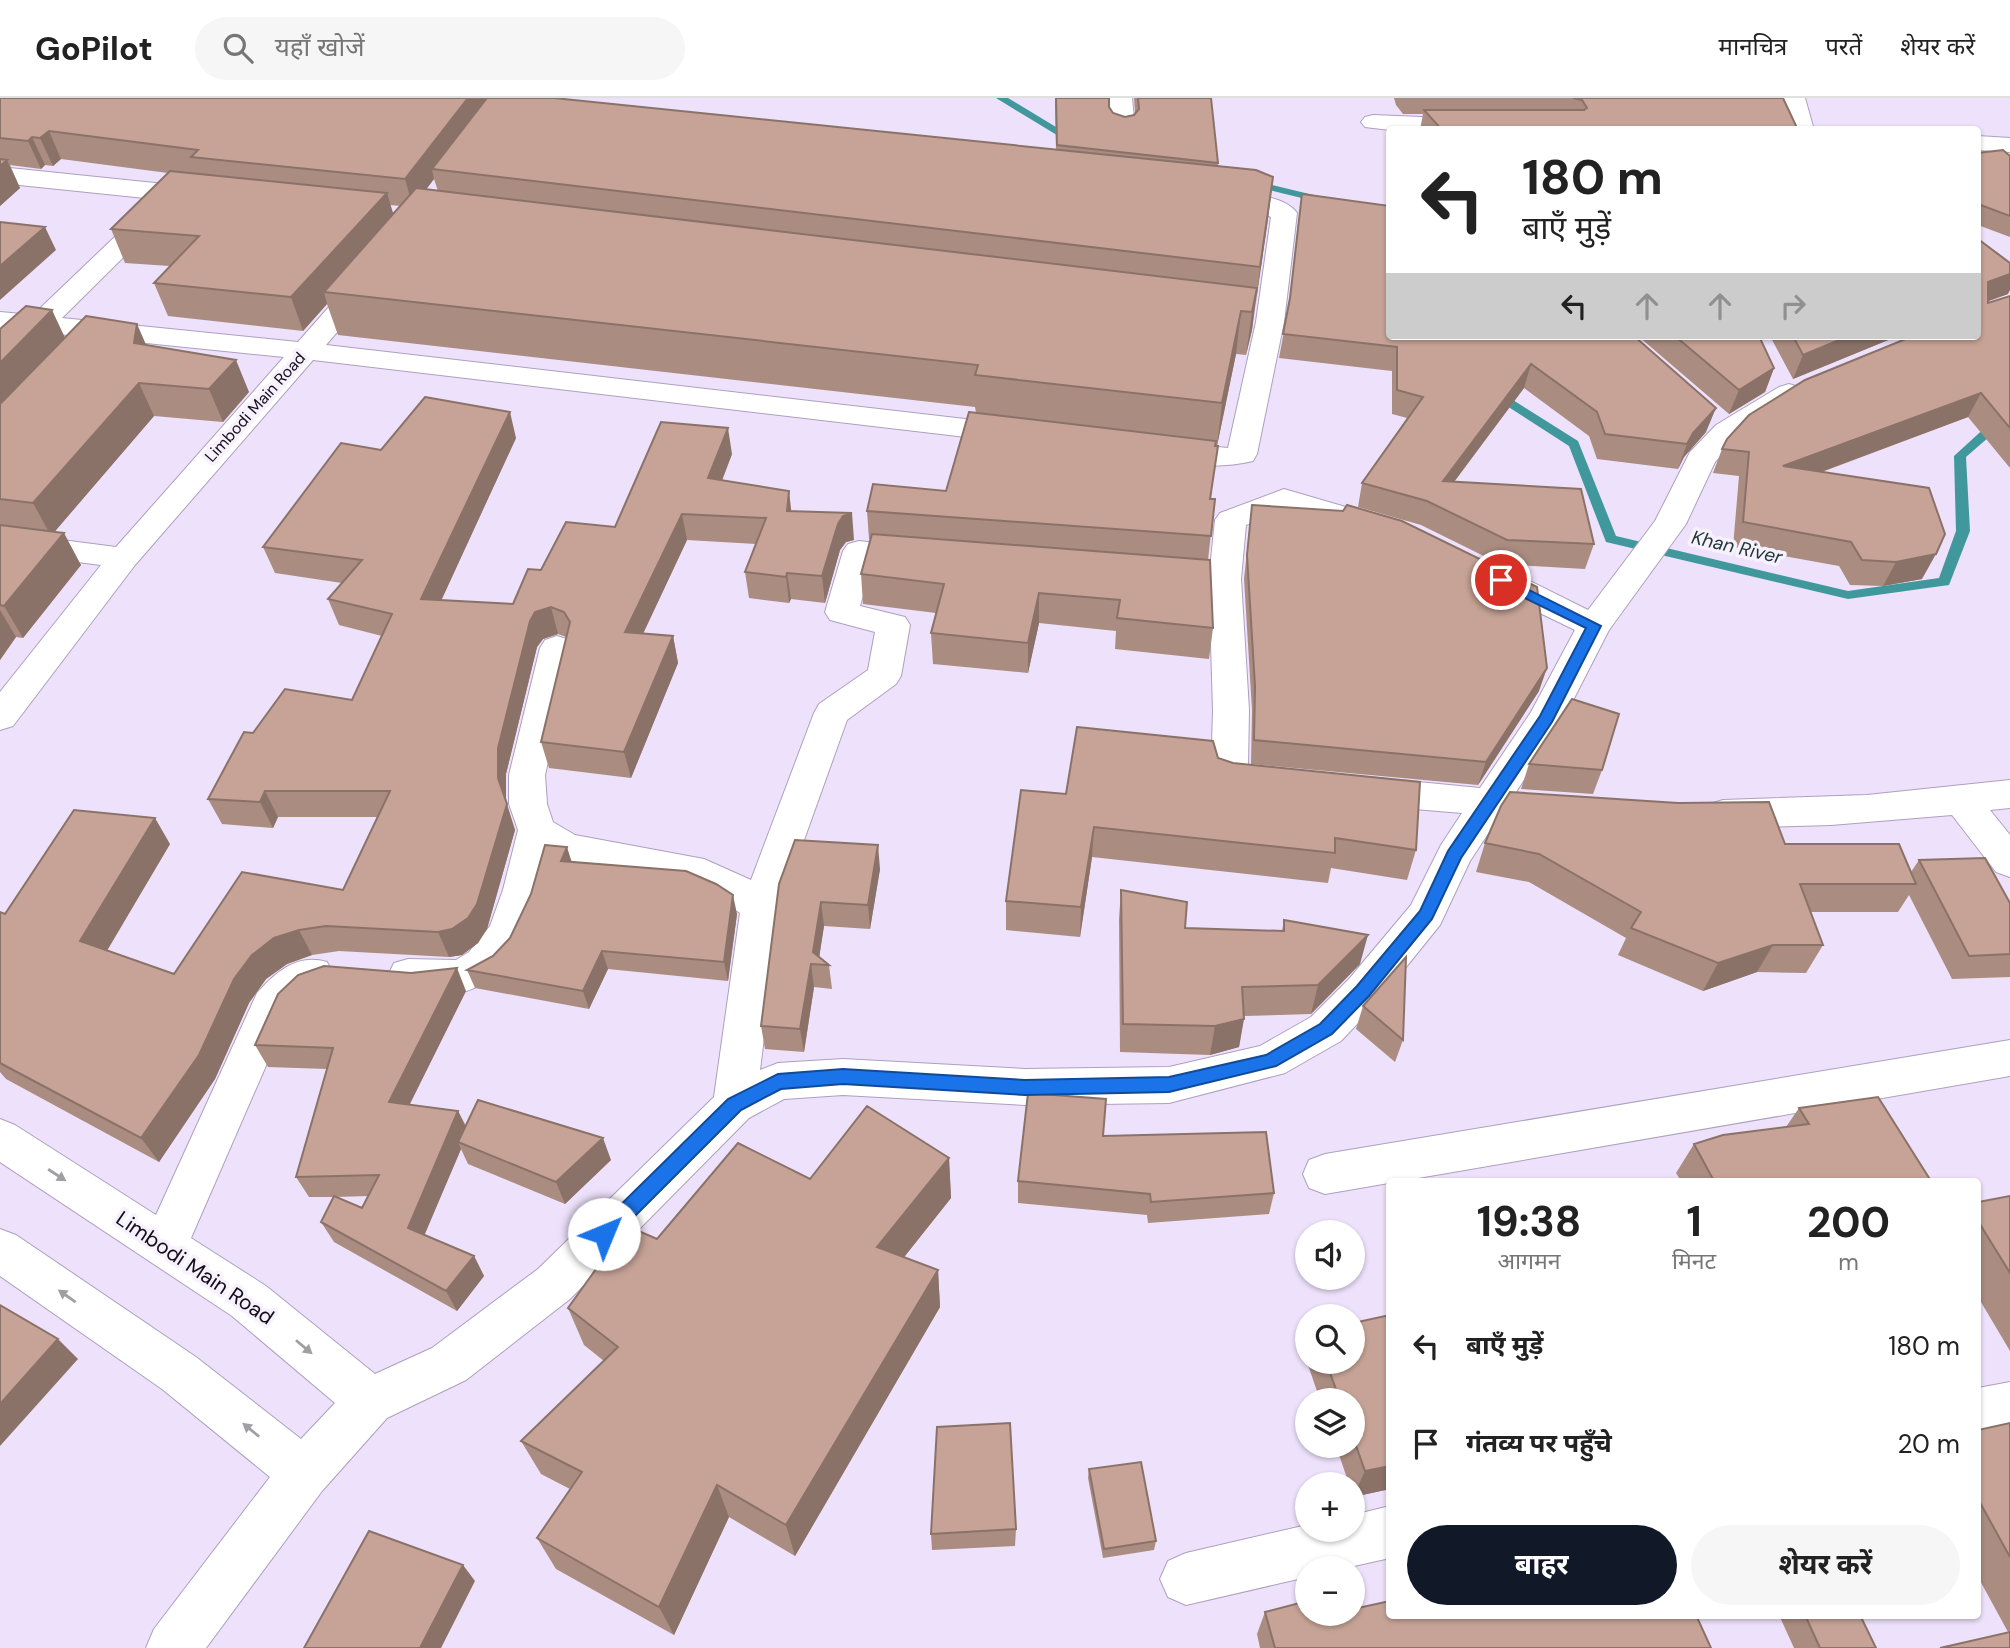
<!DOCTYPE html>
<html lang="hi">
<head>
<meta charset="utf-8">
<style>
  body { margin:0; font-family:"DM Sans","Noto Sans Devanagari",sans-serif; background:#f6f6f6; color:#222; height:100vh; display:flex; flex-direction:column; font-size:26px; white-space:nowrap }
  * { box-sizing:border-box; margin:0 }
  p { font-size:23px; color:#767676 }
  .icon { flex:none; width:38px; height:38px; fill:none; stroke:currentColor; stroke-width:2; stroke-linecap:round; stroke-linejoin:round }
  .map { position:relative; flex:1; overflow:hidden }
  .details { position:absolute; left:1386px; top:1080px; width:595px; height:441px; display:flex; flex-direction:column; background:#fff; border-radius:7px; box-shadow:0 2px 5px #0004 }
  .details>* { flex:none }
  .top-card { position:absolute; left:1386px; top:28px; width:595px; height:214px; border-radius:7px; box-shadow:0 2px 5px #0004; background:#fff; color:#222; overflow:hidden }
  .buttons { position:absolute; left:1295px; top:1122px; display:grid; gap:14px }
  .buttons a { display:grid; place-items:center; width:70px; height:70px; border-radius:50%; background:#fff; box-shadow:0 2px 5px #0004; font-size:35px }
  .pin { position:absolute; display:grid; place-items:center; width:60px; height:60px; color:#fff; margin:-30px; border:4px solid #fff; border-radius:50%; box-shadow:0 2px 7px #0007 }
  .me { position:absolute; width:77px; margin:-38px; rotate:45deg; stroke-linejoin:round; filter:drop-shadow(0 0 5px #0008) }
  .turn { display:flex; align-items:center; gap:24px; height:147px; padding:0 21px; font-size:32px }
  .turn .icon { width:91px; height:91px; stroke-width:2.5 }
  .turn b { display:block; font-size:49px; line-height:60px }
  .lanes { display:flex; align-items:center; height:66px; padding:0 21px; background:#0003; justify-content:center; gap:35px; direction:ltr }
  .lanes .off { opacity:.35 }
  .eta { display:flex; justify-content:space-evenly; align-items:center; height:119px; text-align:center }
  .eta b { font-size:42px; font-weight:700; line-height:49px }
  .primary-button { display:flex; gap:14px; margin-top:auto; padding:14px 21px }
  .primary-button a { flex:1; height:80px; border-radius:42px; background:#111827; color:#fff; font-size:28px; font-weight:700; line-height:80px; text-align:center }
  .primary-button a+a { background:#f6f6f6; color:#222 }
  ul { padding:0; list-style:none }
  li { display:flex; align-items:center; gap:21px; height:98px; padding:0 21px }
  li div { flex:1 }
  li b { display:block; font-size:26px }
  li em { font-style:normal }
  header { display:flex; align-items:center; gap:42px; box-sizing:border-box; height:98px; padding:0 35px; background:#fff; border-bottom:2px solid #e0e0e0 }
  header strong { font-size:33px }
  nav { display:flex; gap:38px; margin-inline-start:auto; font-size:24px }
  .search { width:490px; height:63px; background:#f6f6f6; display:flex; align-items:center; gap:18px; box-sizing:border-box; padding:0 24px; border-radius:38px; color:#767676; font-size:26px }
  .map>svg:first-child { display:block }
</style>
</head>
<body>
<header>
<strong>GoPilot</strong>
<div class="search"><svg class="icon" aria-label="search" viewBox="0 0 24 24"><circle cx="10" cy="10" r="6"/><path d="M15 15l6 6"/></svg>यहाँ खोजें</div>
<nav><a>मानचित्र</a><a>परतें</a><a>शेयर करें</a></nav>
</header>
<div class="map">
<svg width="2010" height="1550" viewBox="0 0 2010 1550">
  <rect width="100%" height="100%" fill="#ede1fb"/>
  <g fill="none" stroke-linecap="round" stroke-linejoin="round">
    <path fill="#40989c" fill-rule="evenodd" d="M996,0H1008L1079,43L1070,45Z
      M1252,82L1326,100L1327,102L1322,105L1248,87V83Z
      M1494,290L1578,343L1616,438L1848,493L1939,480L1956,433L1954,358L1989,326L2010,322V330L1997,332L1966,359L1970,433L1949,487L1848,501L1606,444L1569,348L1490,297L1488,294Z"/>
    <g stroke="#ada0be" stroke-width="2">
      <path id="minor" d="M1108,0H1132L1135,32L1132,37L1123,39L1114,37L1111,32Z
        M1781,0H1805L1814,32H1790Z
        M1373,17L1566,25L1575,27L1578,32H1390L1365,29L1361,24L1365,19Z
        M1978,38L2010,40V54L1978,52Z
        M0,69L203,90L212,93L216,98L212,103L203,106L0,85Z
        M1219,92C1240,95 1284,96 1297,115L1284,224L1257,356L1253,363C1220,371 1186,368 1153,359L1149,353L1153,347L1164,344L1228,350L1256,224L1271,119L1252,111L1210,105L1206,100L1210,95Z
        M156,105L165,108L169,113L165,118L62,220L298,244L358,176L368,174L378,176L382,182L326,247L1017,327L1028,330L1032,336L1028,342L1017,345L313,262L135,467L13,628L0,632V594L101,467L0,454V434L116,449L284,259L0,230V214L33,217L147,108Z
        M1789,286L1799,289L1804,295L1799,301L1738,339L1715,364L1686,426L1609,532L1564,620L1516,694L1522,696L1528,706L1522,716L1509,720L1499,719L1470,763L1440,827L1377,905L1341,943L1285,975L1169,1005L1025,1007L843,997L784,1001L749,1020L570,1201L466,1282L387,1320L322,1393L206,1550H146L154,1531L270,1379L162,1291L0,1178V1131L16,1137L196,1259L301,1341L335,1305L232,1218L0,1064V1021L15,1027L156,1117L257,895C276,874 297,855 327,864L333,876L327,888L305,897L288,917L191,1140L266,1188L375,1276L432,1250L538,1171L714,999L740,815C691,778 624,776 565,764L550,759C532,843 497,923 394,889L388,877L394,865L408,861L456,862L469,854L490,828L503,792L518,732L509,706V677L540,550L545,542L557,538L569,542L574,550L545,677L547,706L553,724L575,737L704,761L751,782L814,615L819,606L868,572L875,534L830,522L825,514L843,453L848,446L859,443L928,451L933,458L928,465L917,468L872,465L860,508L905,519L910,527L901,578L896,586L847,622L780,809L760,972L778,965L843,961L1025,971L1169,969L1260,948L1311,919L1349,881L1411,807L1441,747L1462,715L1367,707L1354,703L1349,693L1354,683L1367,679L1480,690L1531,614L1575,532L1480,486L1476,478L1480,470L1492,467L1504,470L1588,512L1655,423L1690,354L1716,327L1779,289Z
        M1284,391L1380,419L1385,426L1380,433L1369,436L1286,412L1246,427L1241,481L1249,612L1248,668L1278,674L1283,683L1278,692C1258,698 1236,695 1216,689L1211,680L1213,612L1209,481L1215,422L1220,415Z
        M2010,682V710L1990,712L2010,737V779L1996,774L1952,717L1831,727L1723,730L1710,726L1704,716L1710,706L1723,702L1867,697Z
        M2010,942V978L1325,1096L1309,1090L1303,1076L1309,1062L1325,1056Z
        M2010,1284V1332L1978,1338V1290Z
        M1390,1408V1460L1345,1470H1307V1479L1186,1507L1168,1499L1160,1481L1168,1463L1186,1455L1307,1427V1432H1353V1417Z"/>
    </g>
    <use href="#minor" fill="#fff" fill-rule="evenodd"/>
  </g>
  <path fill="#aa8c81" fill-rule="evenodd" d="M0,0L1056,52L1055,0H1109V9L1113,15L1125,19L1134,17L1135,15L1134,0H1211L1218,68L1273,79L1252,232L1246,257L1236,256L1217,348L1215,347L1211,401H1215L1208,462L1213,530L1209,561L1115,551L1116,533L1039,525L1028,575L933,566L931,535L936,515L863,506L861,476L870,441H869L867,413L946,393L976,315L975,309L338,237L327,206L303,233L168,218L154,185L170,168L125,165L111,131L168,75L61,61L53,68L45,67L41,71L10,67L20,90L0,108ZM434,81L438,93L426,91ZM390,107L401,108L393,116Z
    M1394,0H1783L1798,32H1420L1423,16H1403L1396,7Z
    M1978,55L2010,58V139L1978,127Z
    M1302,96L1634,238L1706,334L1684,359L1678,371L1597,361L1589,338L1524,290L1454,383L1594,446L1585,471L1500,466L1421,427L1358,409L1362,385L1407,320L1392,316V273L1279,260L1289,207Z
    M1978,141L2008,196L1988,203V205L2010,198V370L1968,319L1822,374L1922,481L1883,488L1850,487L1839,468L1733,449L1739,378L1713,375L1722,351L1978,238Z
    M0,231L65,239L146,247L249,294L223,324L154,318L54,434L81,467L23,540L16,539L0,562Z
    M1638,238H1759L1774,270L1765,294L1729,316Z
    M1770,238H1898L1793,281Z
    M516,340L441,502L513,506L541,472L615,429L732,356L722,383L791,413L854,442L846,444L840,452L825,505L791,501L789,505L749,500L745,474L756,446L687,442L643,536L673,538L678,565L631,680L549,670L541,644L566,539L558,536L543,541L537,549L506,676V706L515,732L487,831L478,845L462,857L449,859L339,853L312,857L287,866L266,881L249,905L215,981L159,1064L6,981L0,974V814L5,816L170,746L107,852L174,876L343,792L378,719H278L273,730L222,726L208,701L253,635L352,602L382,538L339,527L328,501L342,485L275,475L263,449L381,352Z
    M1252,407L1539,593L1478,687L1251,666L1252,612L1244,481Z
    M1218,660L1416,752L1407,782L1331,770L1328,785L1092,759L1080,839L1006,832V803L1066,696Z
    M1529,666L1602,672L1593,696L1521,691Z
    M1485,745L1785,746L1911,774L1919,762L2010,805V879L1952,881L1909,797L1898,814H1810L1823,847L1806,875L1757,874L1703,893L1618,857L1626,840L1529,784L1476,774Z
    M571,763L737,816L728,883L608,871L589,911L475,890L467,872L493,858L510,840Z
    M880,771L870,831L824,828L819,859L829,867L832,891L814,889L804,954L765,951L761,928L779,786Z
    M1121,792L1185,830L1282,833L1284,822L1360,866L1311,916L1244,918L1239,949L1210,957L1120,954L1119,821Z
    M466,893L409,1007L458,1013L466,1028L611,1062L565,1106L468,1066L461,1051L424,1137L474,1158L484,1178L457,1213L334,1144L321,1124L334,1099H309L296,1079L327,971L268,969L255,947ZM369,1098L362,1110L335,1099Z
    M1363,908L1403,942L1395,964L1356,931Z
    M1799,1010L1931,1083H1681L1676,1075L1694,1046L1786,1029Z
    M1103,1038L1274,1095L1269,1116L1148,1125L1147,1117L1018,1105V1083Z
    M949,1060L951,1100L904,1159L938,1172L940,1209L795,1458L729,1419L674,1537L556,1471L537,1440L570,1391L541,1376L521,1343L604,1263L584,1247L568,1210L657,1141L810,1081Z
    M2010,1098V1253L1978,1199V1104Z
    M1390,1217V1391L1353,1399V1386H1349L1336,1348H1353V1302H1320L1306,1261L1307,1257V1264H1353Z
    M2010,1325V1550L2008,1534L1978,1479V1332Z
    M1089,1371L1156,1443L1154,1452L1103,1460L1088,1380Z
    M1016,1431L1015,1448L932,1452L931,1436Z
    M1265,1514L1307,1516L1711,1550H1260L1257,1536Z
    M1779,1517H1860L1876,1550H1794Z"/>
  <path fill="#8b7269" d="M468,0H488L432,71L434,81L413,109L405,81Z
    M49,33L61,61L53,68L40,40Z
    M32,39L45,67L41,71L28,43Z
    M7,62L20,90L0,108V68Z
    M1273,79L1268,121L1255,211L1260,169Z
    M387,95L397,128L324,194L327,206L303,233L291,199Z
    M45,129L56,152L0,202V168Z
    M2010,176V192L2008,196L1978,207L1988,184Z
    M1257,190L1252,232L1246,257L1252,214Z
    M52,212L67,244L0,315V265Z
    M1241,213L1236,256L1217,348L1222,305Z
    M137,226L151,258L134,245Z
    M1849,238H1898L1793,281L1803,257Z
    M236,262L249,294L223,324L209,291Z
    M1531,266L1524,290L1437,407L1443,383Z
    M1774,270L1765,294L1729,316L1739,292Z
    M139,285L154,318L51,438L33,405Z
    M1981,295L1968,319L1772,392L1783,368Z
    M1716,310L1706,334L1684,359L1678,371L1687,346L1693,335Z
    M510,314L516,340L430,527L421,501Z
    M728,330L732,356L712,407L708,380Z
    M789,393L792,419L787,413Z
    M852,415L854,442L846,444L840,452L825,505L822,478L838,426L843,418Z
    M682,416L687,442L631,561L625,534Z
    M64,435L81,467L23,540L4,508Z
    M1936,456L1922,481L1883,488L1896,464Z
    M787,475L791,501L789,505L786,479Z
    M1039,495V525L1028,575V545Z
    M551,509L558,536L543,541L537,549L506,676V706L498,680V650L530,523L535,514Z
    M0,512L16,539L0,562Z
    M673,538L678,565L631,680L624,654Z
    M1547,570L1539,593L1478,687L1486,664Z
    M265,693L278,719L273,730L260,704Z
    M507,706L515,732L487,831L478,845L462,857L449,859L438,834Z
    M155,720L170,746L98,868L80,843Z
    M1094,729L1092,759L1080,839L1081,809Z
    M878,747L880,771L870,831L868,807Z
    M567,749L573,768L561,763Z
    M733,797L737,816L728,883L724,864Z
    M821,804L824,828L818,867L813,854Z
    M299,832L312,857L287,866L266,881L249,905L215,981L159,1064L141,1040L234,881L252,857L274,840Z
    M1368,837L1360,866L1311,916L1318,887Z
    M1773,847L1757,874L1703,893L1718,865Z
    M602,853L608,871L589,911L583,893Z
    M811,866L814,889L804,954L800,931Z
    M457,870L466,893L400,1026L389,1004Z
    M1244,921L1239,949L1210,957L1215,928Z
    M458,1013L468,1034L458,1044L461,1051L419,1150L408,1130Z
    M603,1040L611,1062L565,1106L556,1084Z
    M949,1060L951,1100L882,1187L877,1149Z
    M474,1158L484,1178L457,1213L446,1193Z
    M938,1172L940,1209L795,1458L786,1427Z
    M58,1241L78,1261L0,1348V1306Z
    M1390,1368V1391L1353,1399L1365,1373Z
    M717,1387L729,1419L674,1537L659,1509Z
    M463,1467L475,1483L441,1550H420Z"/>
  <path fill="#c6a396" stroke="#8b7269" stroke-width="2" d="M0,0H468L405,81L191,59L198,52L49,33L40,40L32,39L28,43L0,40Z
    M487,0H554L1256,72L1273,79L1260,169L432,71Z
    M1056,0H1109V9L1113,15L1125,19L1134,17L1139,11L1138,0H1211L1218,65L1057,47Z
    M1573,0H1783L1798,32H1442L1424,12H1584L1587,10L1582,2Z
    M2003,52L2010,58V118L1978,106V55Z
    M0,61L7,62L0,68Z
    M170,73L387,95L291,199L154,185L199,138L111,131Z
    M416,90L1257,190L1252,214L1241,213L1222,305L975,277L978,267L324,194Z
    M1302,96L1390,108V238H1634L1716,310L1693,335L1687,346L1605,336L1597,314L1531,266L1443,383L1581,391L1594,446L1507,442L1427,403L1362,385L1423,299L1397,292V249L1283,236L1290,200Z
    M0,124L45,129L0,168Z
    M1978,141L2010,165V176L1988,184V205L2010,198V330L1981,295L1783,368L1929,390L1945,436L1936,456L1896,464L1862,462L1851,444L1743,424L1749,354L1722,351L1727,341L1749,317L1805,282L1913,238H1978Z
    M26,208L52,212L0,265V231Z
    M86,218L137,226L134,245L236,262L209,291L139,285L33,405L0,401V306Z
    M1675,238H1759L1774,270L1739,292Z
    M1793,238H1849L1803,257Z
    M425,299L510,314L421,501L513,506L528,471L541,472L566,424L615,429L661,324L728,330L708,380L789,393L787,413L852,415L843,418L838,426L822,478L787,475L786,479L745,474L766,420L682,416L625,534L673,538L624,654L541,644L570,524L564,514L551,509L535,514L530,523L498,650V680L507,706L477,806L468,820L452,831L438,834L326,828L299,832L274,840L252,857L234,881L199,957L141,1040L0,965V814L5,816L74,712L155,720L80,843L174,876L242,774L343,792L390,693H265L260,704L208,701L244,634L253,635L285,591L352,602L392,516L328,501L362,462L263,449L341,345L381,352Z
    M969,314L1216,343L1215,348H1218L1210,401H1215L1211,438L867,413L873,386L946,393Z
    M1252,407L1343,413L1347,407L1402,423L1537,489L1547,570L1486,664L1254,642L1255,588L1247,457Z
    M0,427L64,435L4,508L0,507Z
    M872,436L1210,462L1213,530L1117,520L1120,502L1039,495L1028,545L931,535L944,486L861,476Z
    M1572,601L1619,616L1602,672L1529,666Z
    M1077,629L1213,643L1218,660L1233,665L1420,684L1416,752L1335,740V755L1094,729L1081,809L1006,803L1021,692L1066,696Z
    M1510,694L1678,705L1769,704L1785,746H1899L1916,786H1800L1823,847H1773L1718,865L1631,830L1641,814L1539,756L1485,745L1501,708Z
    M795,742L878,747L868,807L821,804L813,854L829,867L811,866L800,931L761,928L779,786Z
    M545,747L567,749L561,763L686,773L716,786L733,797L724,864L602,853L583,893L467,872L493,858L510,840L531,796Z
    M1985,760L2010,805V856L1969,858L1919,762Z
    M1121,792L1187,804L1185,830L1284,833V822L1368,837L1318,887L1242,889L1244,921L1215,928L1123,926Z
    M1406,859L1403,942L1363,908Z
    M324,868L411,875L457,870L389,1004L458,1013L408,1130L474,1158L446,1193L321,1124L334,1098L362,1110L379,1077L296,1079L333,950L255,947L278,896L298,877Z
    M1028,995L1106,1001L1103,1038L1266,1034L1274,1095L1151,1104L1150,1096L1018,1083Z
    M1878,999L1931,1083H1714L1694,1046L1723,1037L1809,1026L1799,1010Z
    M478,1002L603,1040L556,1084L458,1044Z
    M867,1008L949,1060L877,1149L938,1172L786,1427L717,1387L659,1509L537,1440L582,1374L521,1343L618,1249L568,1210L627,1128L657,1141L738,1045L810,1081Z
    M2010,1098V1175L1978,1123V1104Z
    M0,1207L58,1241L0,1306Z
    M1390,1217V1368L1365,1373L1353,1339V1302H1340L1326,1264H1353V1225Z
    M1010,1325L1016,1431L931,1436L937,1329Z
    M2010,1325V1459L1978,1401V1332Z
    M1141,1364L1156,1443L1104,1451L1089,1371Z
    M369,1433L463,1467L420,1550H304Z
    M1307,1503V1516H1353V1511L1390,1503V1517H1696L1711,1550H1275L1265,1514Z
    M1805,1517H1860L1876,1550H1820Z
    M2010,1534V1550H1940Z"/>
  <defs><path id="oneway-solid" d="M-6-.8H1V-3.2L6.5 0L1 3.2V.8H-6Z" transform="scale(1.75)"/></defs>
  <g fill="#a19fa3">
    <use href="#oneway-solid" transform="translate(57 1077) rotate(33)"/>
    <use href="#oneway-solid" transform="translate(67 1198) rotate(-145)"/>
    <use href="#oneway-solid" transform="translate(304 1249) rotate(40)"/>
    <use href="#oneway-solid" transform="translate(251 1332) rotate(-141)"/>
  </g>
  <path fill="#1a73e8" stroke="#114b97" stroke-width="2" d="M1501,478L1601,528L1552,624L1461,760L1432,821L1369,898L1332,936L1276,968L1169,994L1025,997L843,986L781,991L741,1012L611,1142L604,1145L597,1142L595,1136L597,1130L728,1001L778,976L843,971L1025,982L1169,979L1266,957L1320,926L1357,888L1420,813L1448,753L1540,618L1586,530L1496,486L1494,482Z"/>
  <g text-anchor="middle" dominant-baseline="central" stroke-width="7" stroke-linejoin="round" paint-order="stroke">
    <g font-size="16" fill="#130e19" stroke="#f7f1fe">
      <text transform="translate(255 309) rotate(-48)">Limbodi Main Road</text>
    </g>
    <g font-size="19" font-style="italic" fill="#213837" stroke="#f7f1fe">
      <text transform="translate(1737 449) rotate(13)">Khan River</text>
    </g>
    <g font-size="21" fill="#130e19" stroke="#f7f1fe">
      <text transform="translate(195 1170) rotate(34)">Limbodi Main Road</text>
    </g>
  </g>
</svg>
<div class="buttons">
<a><svg class="icon" aria-label="sound" viewBox="0 0 24 24"><path d="M4 9h4l5-4v14l-5-4H4zM17 9q2 3 0 6"/></svg></a>
<a><svg class="icon" aria-label="search" viewBox="0 0 24 24"><circle cx="10" cy="10" r="6"/><path d="M15 15l6 6"/></svg></a>
<a><svg class="icon" aria-label="layers" viewBox="0 0 24 24"><path d="M12 4l9 5-9 5-9-5zM3 14l9 5 9-5"/></svg></a>
<a>+</a>
<a>−</a>
</div>
<div class="pin" style="left:1501px;top:482px;background:#d93025"><svg class="icon" aria-label="arrive" viewBox="0 0 24 24"><path d="M6 21V4h12l-3 4 3 4H6"/></svg></div>
<svg class="me" style="left:604px;top:1136px" viewBox="-20 -20 40 40"><circle r="19" fill="#fff"/><path d="M0-13L10 11 0 6-10 11z" fill="#1a73e8"/></svg>
<div class="top-card">
<div class="turn"><svg class="icon" aria-label="left" viewBox="0 0 24 24"><path d="M17 20v-9H6M10 6l-5 5 5 5"/></svg><div><b>180 m</b>बाएँ मुड़ें</div></div>
<div class="lanes"><svg class="icon" aria-label="left" viewBox="0 0 24 24"><path d="M17 20v-9H6M10 6l-5 5 5 5"/></svg><svg class="icon off" aria-label="ahead" viewBox="0 0 24 24"><path d="M12 20V5M6 11l6-6 6 6"/></svg><svg class="icon off" aria-label="ahead" viewBox="0 0 24 24"><path d="M12 20V5M6 11l6-6 6 6"/></svg><svg class="icon off" aria-label="right" viewBox="0 0 24 24"><path d="M7 20v-9h11M14 6l5 5-5 5"/></svg></div>
</div>
<section class="details">
<div class="eta">
<div><b>19:38</b><p>आगमन</p></div>
<div><b>1</b><p>मिनट</p></div>
<div><b>200</b><p>m</p></div>
</div>
<ul>
<li><svg class="icon" aria-label="left" viewBox="0 0 24 24"><path d="M17 20v-9H6M10 6l-5 5 5 5"/></svg><div><b>बाएँ मुड़ें</b></div><em>180 m</em></li>
<li><svg class="icon" aria-label="arrive" viewBox="0 0 24 24"><path d="M6 21V4h12l-3 4 3 4H6"/></svg><div><b>गंतव्य पर पहुँचे</b></div><em>20 m</em></li>
</ul>
<div class="primary-button"><a>बाहर</a><a>शेयर करें</a></div>
</section>
</div>
</body>
</html>
